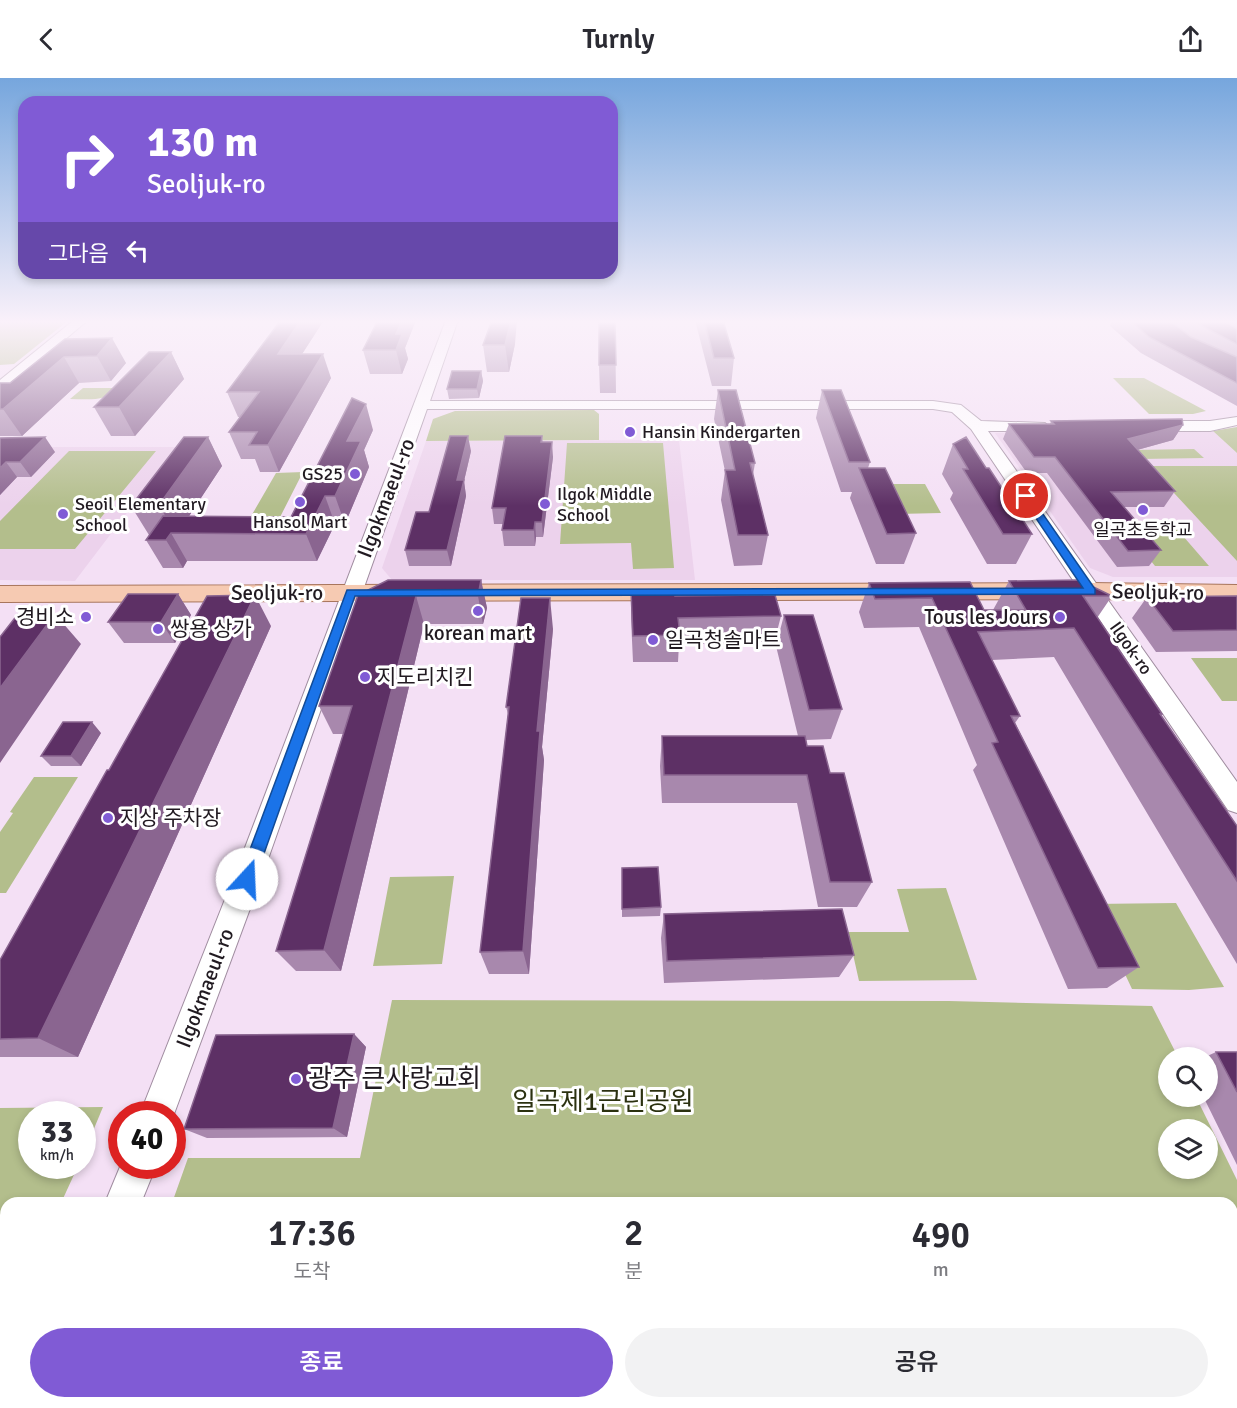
<!DOCTYPE html>
<html lang="ko">
<head>
<meta charset="utf-8">
<style>
  body { margin:0; font-family:Signika,"Noto Sans KR",sans-serif; background:#f2f2f3; color:#2b2b33; height:100vh; display:flex; flex-direction:column; font-size:22px; white-space:nowrap }
  * { box-sizing:border-box; margin:0 }
  p { font-size:20px; color:#7c7c81 }
  .icon { flex:none; width:33px; height:33px; fill:none; stroke:currentColor; stroke-width:2; stroke-linecap:round; stroke-linejoin:round }
  .map { position:relative; flex:1; overflow:hidden }
  .details { position:absolute; left:0px; top:1119px; width:1238px; height:212px; display:flex; flex-direction:column; background:#fff; border-radius:18px 18px 0 0; box-shadow:0 3px 9px #0003 }
  .details>* { flex:none }
  .top-card { position:absolute; left:18px; top:18px; width:600px; height:183px; border-radius:18px; box-shadow:0 3px 9px #0003; background:#805bd5; color:#fff; overflow:hidden }
  .buttons { position:absolute; left:1158px; top:969px; display:grid; gap:12px }
  .buttons a { display:grid; place-items:center; width:60px; height:60px; border-radius:50%; background:#fff; box-shadow:0 3px 9px #0003; font-size:30px }
  .speed { position:absolute; left:18px; top:1023px; display:flex; gap:12px; font-size:30px; font-weight:700; text-align:center }
  .speed>* { display:grid; place-content:center; width:78px; height:78px; border-radius:50%; background:#fff; box-shadow:0 3px 9px #0003; line-height:1 }
  .speed small { font-size:15px; font-weight:400 }
  .speed .limit { border:9px solid #d22; background:#fff; color:#111 }
  .pin { position:absolute; display:grid; place-items:center; width:51px; height:51px; color:#fff; margin:-26px; border:3px solid #fff; border-radius:50%; box-shadow:0 2px 6px #0007 }
  .me { position:absolute; width:66px; margin:-33px; rotate:20deg; stroke-linejoin:round; filter:drop-shadow(0 0 4px #0008) }
  .turn { display:flex; align-items:center; gap:21px; height:126px; padding:0 30px; font-size:27px }
  .turn .icon { width:78px; height:78px; stroke-width:2.5 }
  .turn b { display:block; font-size:42px; line-height:51px }
  .then { display:flex; align-items:center; height:57px; padding:0 30px; background:#0003; gap:12px; font-size:22px }
  .eta { display:flex; justify-content:space-evenly; align-items:center; height:102px; text-align:center }
  .eta b { font-size:36px; font-weight:600; line-height:42px }
  .action { display:flex; gap:12px; margin-top:auto; padding:12px 30px }
  .action a { flex:1; height:69px; border-radius:36px; background:#805bd5; color:#fff; font-size:24px; font-weight:600; line-height:69px; text-align:center }
  .action a+a { background:#f2f2f3; color:#2b2b33 }
  header { display:flex; justify-content:space-between; align-items:center; height:78px; padding:0 30px; background:#fff; font-size:27px; font-weight:600 }
  .map>svg:first-child { display:block }
</style>
</head>
<body>
<header><svg class="icon" aria-label="back" viewBox="0 0 24 24"><path d="M15 5l-7 7 7 7"/></svg>Turnly<svg class="icon" aria-label="share" viewBox="0 0 24 24"><path d="M12 15V3M7 8l5-5 5 5M5 13v7h14v-7"/></svg></header>
<div class="map">
<svg width="1237" height="1330" viewBox="0 0 1237 1330">
  <rect width="100%" height="100%" fill="#f4e0f5"/>
  <path fill="#ecd2ec" d="M1213,353L1237,375V499H1113L1090,490L995,355Z
    M679,362L695,502H392L382,490L426,363Z
    M0,369H177L75,503L0,502Z"/>
  <path fill="#b3be8c" fill-rule="evenodd" d="M0,242H69L14,286L0,287Z
    M1113,300H1144L1206,333L1193,336H1149Z
    M83,310H120C106,324 89,321 70,321Z
    M594,332L599,336V362L426,363L433,341L455,333Z
    M1237,349V375L1213,353Z
    M567,365H663L674,490L633,491L631,465L560,466Z
    M1194,371L1204,380L1140,381L1131,372Z
    M69,373H156L75,471H0V443Z
    M1149,388H1237V483Z
    M303,394L276,447H246L276,395Z
    M883,406H925L941,435L897,436Z
    M1119,443H1170L1209,488H1155Z
    M1191,580H1237V623H1222Z
    M34,699H78L6,815H0V754L13,735L10,734Z
    M454,798L442,886L373,888L390,799Z
    M946,810L977,902L859,903L848,854H909L897,811Z
    M1176,825L1224,909L1189,912L1132,911L1092,826Z
    M392,922L949,923L1152,928L1178,979L1168,980V1018L1196,1019L1237,1102V1330H102L103,1324H1232V1125H172L188,1080H360ZM1168,1052H1208V1090H1168Z
    M103,1029L83,1077L82,1036H32V1088H78L61,1125H6V1250L0,1263V1030Z"/>
  <g fill="none" stroke-linecap="round" stroke-linejoin="round">
    <g stroke="#a08da0" stroke-width="2">
      <path id="minor" d="M74,242H88L5,312L0,313V302Z
        M446,242H458L430,323H933L961,327L981,343L1045,345L1048,348L1045,351L1040,353H988L1237,704V735L1228,732L971,351L952,334L933,331H427L261,801L174,1036L172,1040V1036H140L233,801Z
        M1237,339V347L1210,353H1150L1142,348L1150,343H1210Z
        M122,1084V1088H156L141,1125H105Z
        M25,1324H67L65,1330H23Z"/>
    </g>
    <g stroke="#a8765d" stroke-width="2">
      <path id="major" d="M1091,505L1237,507V523L1091,521L0,524V508Z"/>
    </g>
    <use href="#minor" fill="#fff" fill-rule="evenodd"/>
    <use href="#major" fill="#f6cab2" fill-rule="evenodd"/>
  </g>
  <path fill="#a888ad" d="M324,242L302,276L331,300L279,394H260L255,381H241L229,354L240,339H238L227,314Z
    M378,242H416L405,270L408,281L402,296H370L363,272Z
    M615,242L616,315H600L599,287Z
    M695,242H723L734,280L731,308H712Z
    M1113,242H1237V328L1141,275L1110,248Z
    M65,261L126,285L111,303L79,305L22,358H0V305H10Z
    M515,266L509,294H487L483,267Z
    M171,274L184,301L135,358H111L94,329Z
    M481,293L483,303L479,320L449,321L447,311Z
    M718,312L755,385L753,397L768,457L762,487L734,488L721,422L725,393L714,341Z
    M822,312L870,384L868,390L916,455L904,486H876L850,420L852,414H841L816,340Z
    M1051,343L1183,347L1173,362L1137,372L1175,413L1164,429H1124L1161,472L1149,488L1117,489L1047,395H1027L1003,361L1009,346H1050Z
    M373,352L364,372L369,389L345,446H335L317,483H187L183,490H163L146,462L149,457L131,428L208,359L222,388L189,438L291,439Z
    M542,358L543,364L553,379L543,459H536L535,468H504L502,452L503,446H494L492,430Z
    M0,360L55,374L31,399H17L0,417Z
    M953,366L986,390L1032,456L1016,486H987L950,421L953,415L942,396Z
    M471,373L464,403L466,418L451,488H409L405,472L429,434Z
    M481,502L487,530L483,546H424L341,893H296L276,873L343,656H333L319,628L358,517Z
    M1009,503L1112,518L1097,540L1162,636L1161,637L1237,748V886L1054,579L992,582L1020,638L1015,645L1139,889L1107,910L1068,911L973,692L977,687L919,549L864,550L859,534L869,505L984,532H993Z
    M631,513L675,518L781,538L774,565L679,566L678,584H633L631,540Z
    M178,516L191,537L175,565H124L108,544Z
    M1237,518V573L1156,574L1132,540L1147,519Z
    M784,537L842,631L831,661L806,662L807,668L830,695L872,804L857,829H818L797,725H662L660,688L662,658H798L776,568Z
    M271,548L78,979H0V882L109,692Z
    M553,551L542,669L544,682L529,896H489L480,874L508,636L506,629Z
    M101,655L81,688H51L41,678Z
    M622,790L661,829L660,838L622,839Z
    M664,836L854,877L839,899L664,905L661,860Z
    M354,956L366,969L347,1059L207,1060L184,1051Z
    M1216,974H1237V1087L1203,1018H1208V980H1203Z"/>
  <path fill="#8a6590" d="M301,242H324L286,301L278,276Z
    M402,242H416L405,270L408,281L402,296L396,272V256Z
    M511,242H517L515,266L509,294L505,267Z
    M112,260L126,285L111,303L97,278Z
    M171,274L184,301L135,358L119,329Z
    M323,276L331,300L279,394L268,367Z
    M64,279L79,305L22,358L3,331Z
    M481,293L483,303L479,320L477,311Z
    M366,326L373,352L364,372L369,389L345,446L335,418L347,363Z
    M1183,347L1173,362L1119,377L1128,361Z
    M468,358L471,373L464,403L466,418L451,488L447,472L457,402Z
    M45,359L55,374L31,399L20,384Z
    M208,359L222,388L178,455H175L159,427Z
    M552,364L553,379L543,459L542,444Z
    M6,384L17,399L0,417V390Z
    M325,418L335,446L317,483L306,456Z
    M535,444L536,459L535,468L534,452Z
    M171,455L187,483L183,490L166,462Z
    M481,502L487,530L483,546L478,518Z
    M178,516L191,537L175,565L161,544Z
    M255,517L271,548L78,979L38,960Z
    M416,518L424,546L341,893L324,872Z
    M550,520L553,551L542,669L544,682L529,896L523,873L537,653Z
    M55,536L81,566L0,685V610Z
    M92,644L101,655L81,688L71,678Z
    M354,956L366,969L347,1059L333,1050Z"/>
  <path fill="#5d3065" stroke="#8a6590" stroke-width="1.5" d="M281,242H301L278,276H323L268,367H249L257,354H229L259,314H227Z
    M378,242H402L396,256H402L396,272H363Z
    M492,242H511L505,267H483Z
    M599,242H615L616,287H599Z
    M704,242H723L734,280H714Z
    M1130,242H1169L1191,259L1237,279V305L1149,259Z
    M1193,242H1223L1237,251V266L1204,249Z
    M112,260L97,278L64,279L3,331H0V305H10L65,261Z
    M149,274H171L119,329H94Z
    M452,293H481L477,311H447Z
    M718,312H736L755,385H750L768,457H738L725,392H735Z
    M822,312H841L870,384H849Z
    M352,320L366,326L347,363H361L335,418H325L306,456L171,455L166,462H146L163,438L291,439Z
    M1182,341L1183,347L1128,361L1175,413L1111,414L1161,472L1128,473L1055,379H1034L1009,346H1054L1051,343Z
    M450,358H468L457,402H464L447,472H405L416,434H429Z
    M505,358H542L541,364H552L542,444H535L534,452H502L506,430H492Z
    M45,359L20,384H6L0,390V360Z
    M184,359H208L159,427L131,428Z
    M966,359L986,390H989L1032,456H1003L963,391H968L953,366Z
    M859,390H885L916,455L887,456Z
    M388,502H481L478,518H416L324,872L276,873L352,628H319L358,517Z
    M1079,502L1112,518H1083L1162,636H1160L1237,748V803L1074,550L978,554L1020,638H1011L1139,889L1098,890L992,665L998,664L932,520L875,521L869,505L970,504L984,532H1026L1009,503Z
    M631,513H675V518L775,517L781,538L678,540L680,557L633,558Z
    M128,516H178L161,544H108Z
    M255,517L38,960L0,961V882L107,692H109L207,518Z
    M1237,518V552L1173,553L1147,519Z
    M521,520H550L537,653H540L523,873L480,874L509,629H506Z
    M18,536H55L0,610V559Z
    M784,537H813L842,631L809,632Z
    M63,644H92L71,678H41Z
    M662,658H805L807,668H823L830,695H844L872,804H830L807,697H664Z
    M658,789L661,829L622,831V790Z
    M842,831L854,877L667,883L664,836Z
    M354,956L333,1050L184,1051L216,957Z
    M1216,974H1237V1014Z"/>
  <linearGradient id="sky" x2="0" y2="1"><stop stop-color="#76a6dd"/><stop offset="0.57" stop-color="#faf1fa"/><stop offset="1" stop-color="#faf1fa" stop-opacity="0"/></linearGradient>
  <rect width="1237" height="428" fill="url(#sky)"/>
  <path fill="#1a73e8" stroke="#114b97" stroke-width="1.5" d="M1022,416H1029L1095,511V516L355,518L255,801L252,806L247,808L241,806L239,801L347,512L1083,510L1021,418Z"/>
  <g fill="#805bd5" stroke="#fff" stroke-width="2">
    <circle cx="630" cy="354" r="6"/>
    <circle cx="355" cy="396" r="6"/>
    <circle cx="300" cy="424" r="6"/>
    <circle cx="545" cy="426" r="6"/>
    <circle cx="1143" cy="432" r="6"/>
    <circle cx="63" cy="436" r="6"/>
    <circle cx="478" cy="533" r="6"/>
    <circle cx="86" cy="539" r="6"/>
    <circle cx="1060" cy="539" r="6"/>
    <circle cx="158" cy="551" r="6"/>
    <circle cx="653" cy="562" r="6"/>
    <circle cx="365" cy="599" r="6"/>
    <circle cx="108" cy="740" r="6"/>
    <circle cx="296" cy="1001" r="6"/>
  </g>
  <g text-anchor="middle" dominant-baseline="central" stroke-width="6" stroke-linejoin="round" paint-order="stroke">
    <g font-size="18" fill="#211a21" stroke="#fff" text-anchor="start">
      <text x="642" y="354">Hansin Kindergarten</text>
      <text x="343" y="396" text-anchor="end">GS25</text>
      <text x="557" y="416">Ilgok Middle<tspan x="557" dy="21">School</tspan></text>
      <text x="75" y="426">Seoil Elementary<tspan x="75" dy="21">School</tspan></text>
      <text x="300" y="444" text-anchor="middle">Hansol Mart</text>
      <text x="1143" y="452" text-anchor="middle">일곡초등학교</text>
    </g>
    <g font-size="18" fill="#211a21" stroke="#fff">
      <text transform="translate(1131 570) rotate(55)">Ilgok-ro</text>
    </g>
    <g font-size="21" fill="#211a21" stroke="#fff">
      <text transform="translate(386 420) rotate(-69)">Ilgokmaeul-ro</text>
      <text transform="translate(1158 514) rotate(1)">Seoljuk-ro</text>
      <text x="277" y="515">Seoljuk-ro</text>
      <text transform="translate(205 910) rotate(-69)">Ilgokmaeul-ro</text>
    </g>
    <g font-size="21" fill="#211a21" stroke="#fff" text-anchor="start">
      <text x="74" y="539" text-anchor="end">경비소</text>
      <text x="1048" y="539" text-anchor="end">Tous les Jours</text>
      <text x="170" y="551">쌍용 상가</text>
      <text x="478" y="555" text-anchor="middle">korean mart</text>
      <text x="665" y="562">일곡청솔마트</text>
      <text x="377" y="599">지도리치킨</text>
      <text x="120" y="740">지상 주차장</text>
    </g>
    <g font-size="26" fill="#211a21" stroke="#fff" text-anchor="start">
      <text x="308" y="1001">광주 큰사랑교회</text>
    </g>
    <g font-size="26" fill="#2b3110" stroke="#fff">
      <text x="603" y="1024">일곡제1근린공원</text>
    </g>
  </g>
</svg>
<div class="buttons">
<a><svg class="icon" aria-label="search" viewBox="0 0 24 24"><circle cx="10" cy="10" r="6"/><path d="M15 15l6 6"/></svg></a>
<a><svg class="icon" aria-label="layers" viewBox="0 0 24 24"><path d="M12 4l9 5-9 5-9-5zM3 14l9 5 9-5"/></svg></a>
</div>
<div class="speed"><div>33<small>km/h</small></div><div class="limit">40</div></div>
<div class="pin" style="left:1026px;top:418px;background:#d93025"><svg class="icon" aria-label="arrive" viewBox="0 0 24 24"><path d="M6 21V4h12l-3 4 3 4H6"/></svg></div>
<svg class="me" style="left:247px;top:801px" viewBox="-20 -20 40 40"><circle r="19" fill="#fff"/><path d="M0-13L10 11 0 6-10 11z" fill="#1a73e8"/></svg>
<div class="top-card">
<div class="turn"><svg class="icon" aria-label="right" viewBox="0 0 24 24"><path d="M7 20v-9h11M14 6l5 5-5 5"/></svg><div><b>130 m</b>Seoljuk-ro</div></div>
<div class="then">그다음<svg class="icon" aria-label="left" viewBox="0 0 24 24"><path d="M17 20v-9H6M10 6l-5 5 5 5"/></svg></div>
</div>
<section class="details">
<div class="eta">
<div><b>17:36</b><p>도착</p></div>
<div><b>2</b><p>분</p></div>
<div><b>490</b><p>m</p></div>
</div>
<div class="action"><a>종료</a><a>공유</a></div>
</section>
</div>
</body>
</html>
